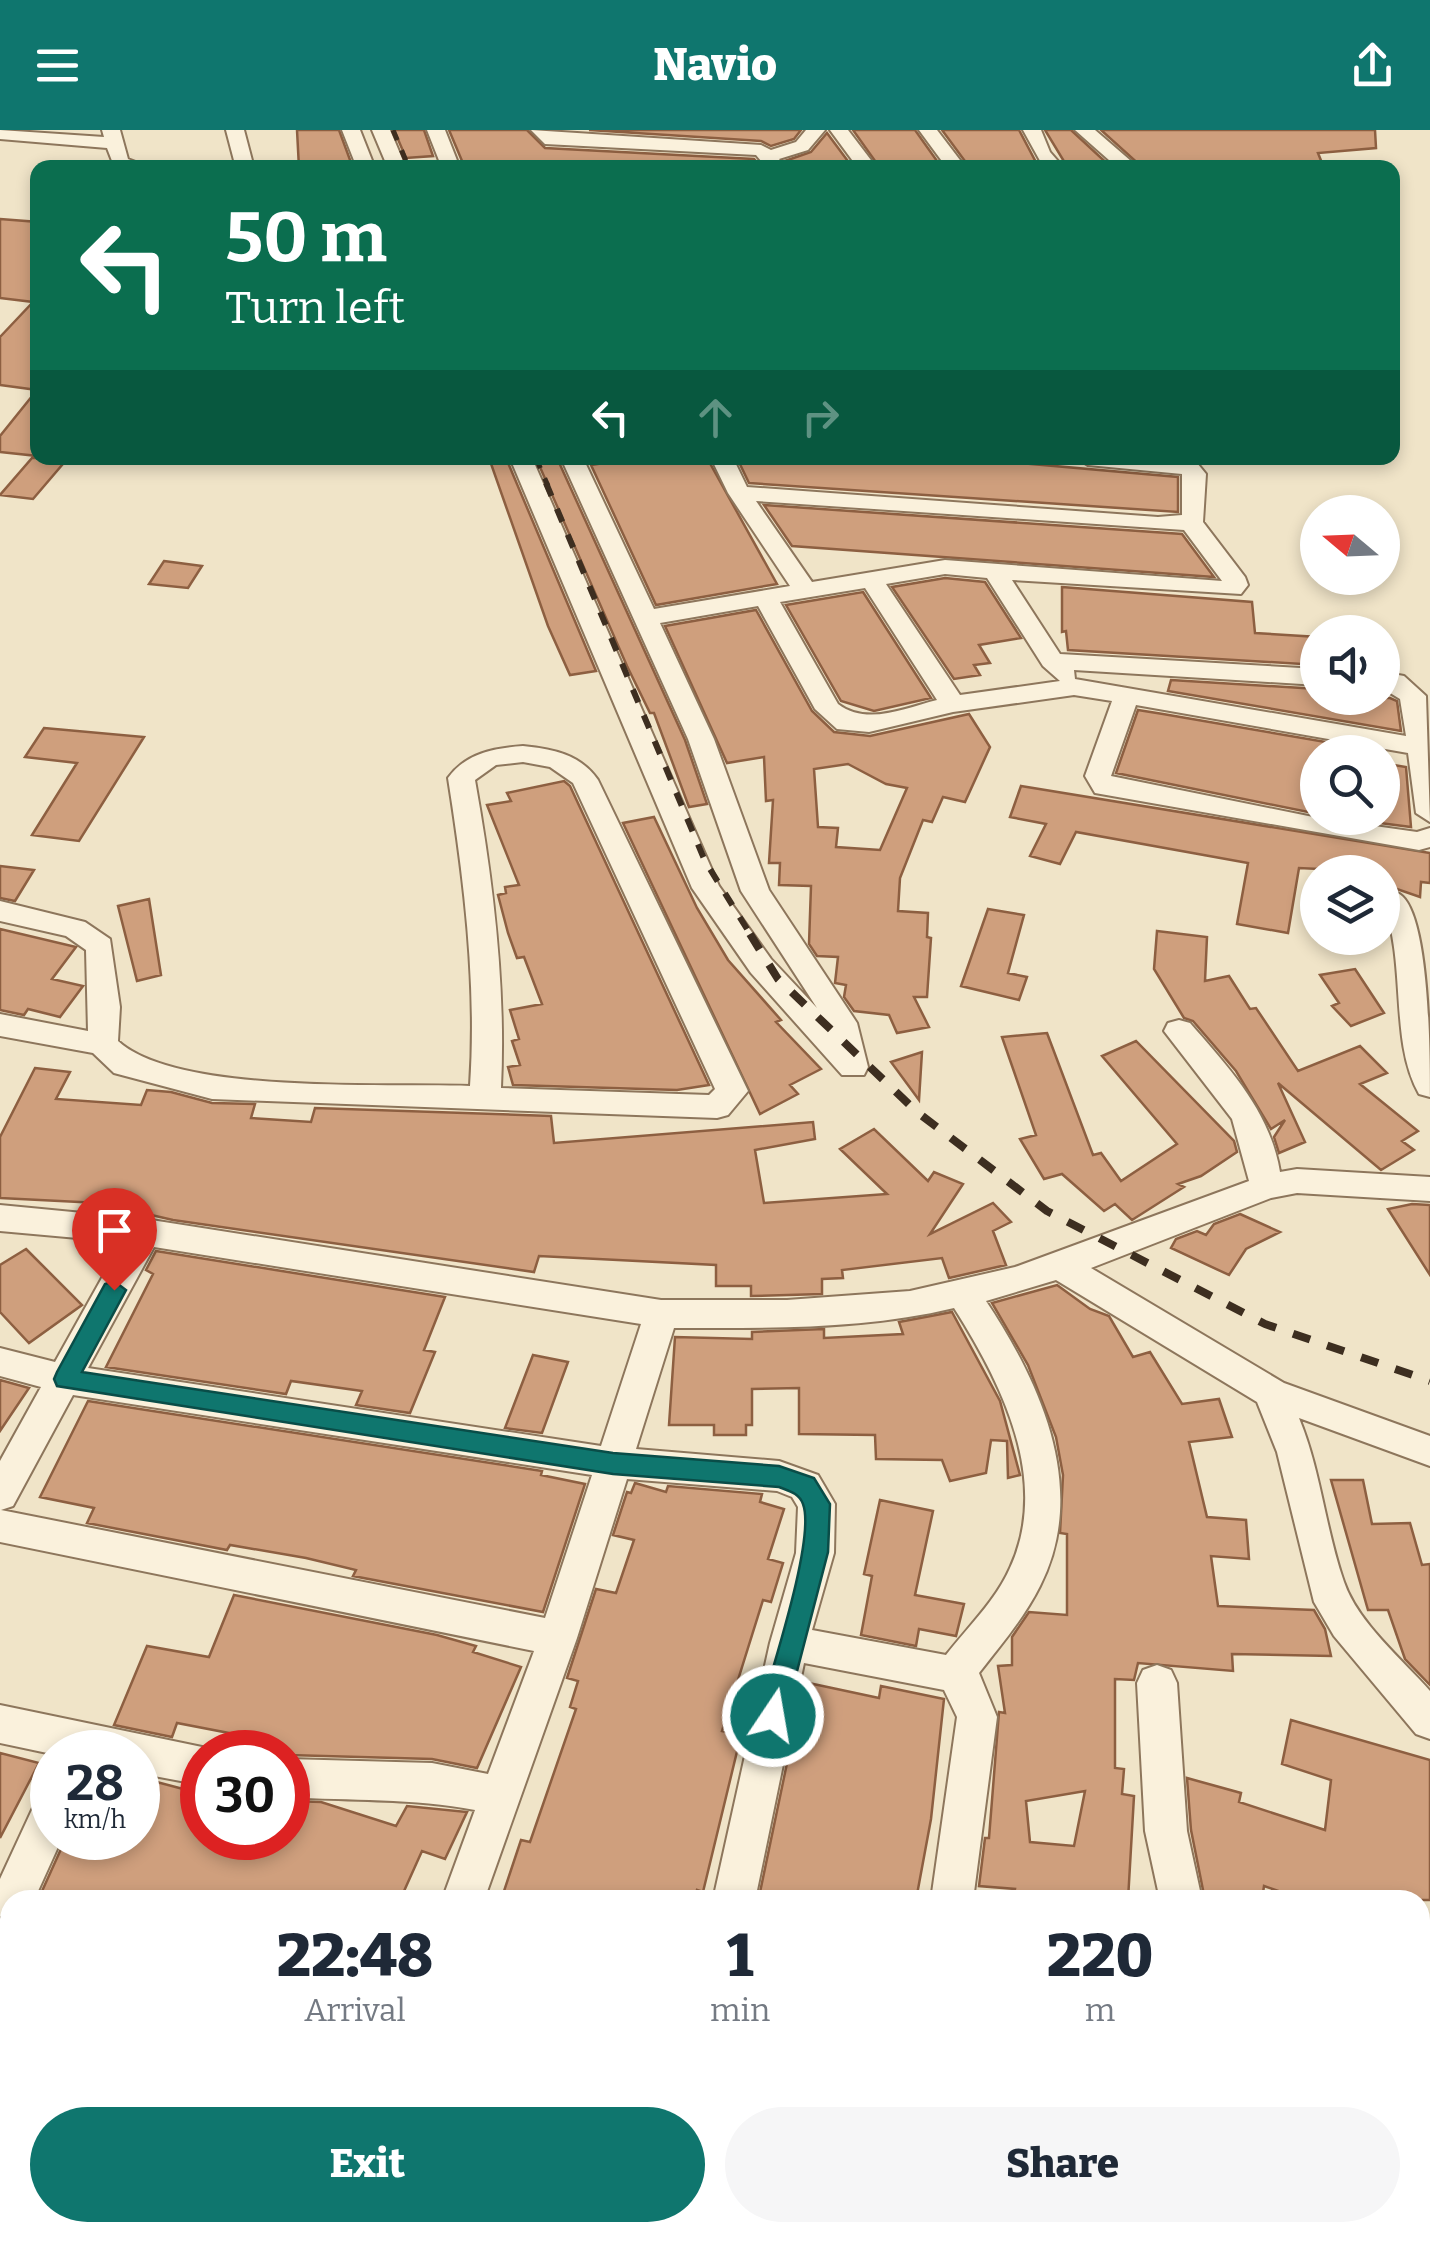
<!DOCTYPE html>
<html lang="en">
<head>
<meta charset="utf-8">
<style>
  body { margin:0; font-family:Bitter,serif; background:#f6f6f7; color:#1f2937; height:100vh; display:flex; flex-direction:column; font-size:38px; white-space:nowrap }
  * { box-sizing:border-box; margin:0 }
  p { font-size:32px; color:#747a83 }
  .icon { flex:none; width:55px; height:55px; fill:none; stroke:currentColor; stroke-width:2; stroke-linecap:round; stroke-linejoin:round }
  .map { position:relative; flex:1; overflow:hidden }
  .drawer { position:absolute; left:0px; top:1760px; width:1430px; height:352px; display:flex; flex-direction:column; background:#fff; border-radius:30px 30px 0 0; box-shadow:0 5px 15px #0003 }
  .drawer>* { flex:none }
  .guide { position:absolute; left:30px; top:30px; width:1370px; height:305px; border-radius:20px; box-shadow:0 5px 15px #0003; background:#0b6e4f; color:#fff; overflow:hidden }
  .needle { width:65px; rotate:289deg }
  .controls { position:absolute; left:1300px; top:365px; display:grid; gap:20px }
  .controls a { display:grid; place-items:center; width:100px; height:100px; border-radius:50%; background:#fff; box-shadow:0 5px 15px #0003; font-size:50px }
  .speed { position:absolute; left:30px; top:1600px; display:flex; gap:20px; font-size:50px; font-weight:700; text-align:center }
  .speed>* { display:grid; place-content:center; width:130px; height:130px; border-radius:50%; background:#fff; box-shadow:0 5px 15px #0003; line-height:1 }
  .speed small { font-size:25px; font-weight:400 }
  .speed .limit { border:15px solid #d22; background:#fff; color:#111 }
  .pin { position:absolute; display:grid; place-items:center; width:85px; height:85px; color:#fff; margin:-102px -42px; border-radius:50% 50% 50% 0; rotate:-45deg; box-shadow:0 0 10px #0007 }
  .pin .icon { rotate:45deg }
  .me { position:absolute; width:110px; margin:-55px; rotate:12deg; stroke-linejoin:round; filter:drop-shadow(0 0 8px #0008) }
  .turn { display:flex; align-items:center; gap:35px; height:210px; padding:0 30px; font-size:45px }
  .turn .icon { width:130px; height:130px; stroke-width:2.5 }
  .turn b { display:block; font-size:70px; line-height:85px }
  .lanes { display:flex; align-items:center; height:95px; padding:0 30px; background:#0003; justify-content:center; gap:50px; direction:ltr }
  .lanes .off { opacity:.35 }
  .eta { display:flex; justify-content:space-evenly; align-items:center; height:170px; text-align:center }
  .eta b { font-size:60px; font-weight:800; line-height:70px }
  .cta { display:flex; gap:20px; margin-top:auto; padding:20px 30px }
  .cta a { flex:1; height:115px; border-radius:60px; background:#0f766e; color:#fff; font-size:40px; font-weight:800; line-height:115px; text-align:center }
  .cta a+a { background:#f6f6f7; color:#1f2937 }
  header { display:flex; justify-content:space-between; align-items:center; height:130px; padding:0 30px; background:#0f766e; color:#fff; font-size:45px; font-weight:800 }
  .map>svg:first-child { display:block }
</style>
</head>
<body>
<header><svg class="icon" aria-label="menu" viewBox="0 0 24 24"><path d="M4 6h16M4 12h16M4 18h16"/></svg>Navio<svg class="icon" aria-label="share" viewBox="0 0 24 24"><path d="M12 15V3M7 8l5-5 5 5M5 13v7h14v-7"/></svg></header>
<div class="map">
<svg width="1430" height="2112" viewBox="0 0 1430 2112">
  <rect width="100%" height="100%" fill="#f0e4c8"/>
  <path fill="#cf9f7d" stroke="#8d5f41" stroke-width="2.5" fill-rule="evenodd" d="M297,0H339L353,38H299Z
    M394,0H424L433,26L406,28Z
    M449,0H527L545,18L754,29L762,38H465Z
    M589,0H801L794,9L771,16L761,11Z
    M853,0H915L942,38H880Z
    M942,0H1019L1039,38H970Z
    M1045,0H1071L1112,38H1068Z
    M1101,0H1375L1376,18L1318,23L1324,38H1143Z
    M827,3L853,38H790L785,31L811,22Z
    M0,89L38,92V326L0,322V306L37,260L0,255V207L33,172L0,168Z
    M32,328H68L33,369L0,365Z
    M489,328H506L596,541L570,545L548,496Z
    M536,328H557L685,610L707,674L689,677L654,583H650L627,536Z
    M615,328H707L777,454L656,475L591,335L617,331Z
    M737,328H1006L1021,329V333L1178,347V382L749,353Z
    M764,375L1182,404L1214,447L792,416Z
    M164,431L202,436L188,458L149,454Z
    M945,448L985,452L1021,508L979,515L990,533L974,535L980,545L954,549L892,457Z
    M1062,457L1252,472L1255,503L1318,507V535L1068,520L1066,501L1062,502Z
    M863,462L931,568L874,581L841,571L786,475Z
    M756,480L812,581L834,602L870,606L969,584L990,617L965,672L943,667L932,692L923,690L900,748L898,781L928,783L927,807L931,808L927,867H914L929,897L897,903L889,885L854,881L844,867L846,855L835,853L838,827L817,826L809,814L811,756L779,755L780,733H769L773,670L766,671L764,627L727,633L665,496ZM848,634L886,654L907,658L880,720L836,717L838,698L818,697L814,639Z
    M1171,550L1318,559V568H1390L1397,571L1401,601L1168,561Z
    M1138,580L1163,584L1384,622H1318V684L1116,643Z
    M44,598L144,607L79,711L32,705L77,633L25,627Z
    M1382,633L1406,637L1411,697L1341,688H1382Z
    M564,651L570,656L709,955L677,960L513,955L508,937L520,935L512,911L519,909L510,880L542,874L524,827L517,828L508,803L498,765L506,763L505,757L519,755L487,675L511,671L507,663Z
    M1021,656L1430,723V753L1421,752L1420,767L1397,759L1382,760V742L1299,738L1288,803L1237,794L1248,733L1076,702L1060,734L1030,726L1046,694L1010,687Z
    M654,687L697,778L728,830L781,890L776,892L821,939L790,955L798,964L760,984L623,693Z
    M0,736L34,740L15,771L0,768Z
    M149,769L161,845L137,851L118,776Z
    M988,779L1024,785L1008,843L1027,847L1019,870L961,856Z
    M0,799L76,817L52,849L83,856L60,887L28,879L24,885L0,880Z
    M1157,801L1207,807L1205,851L1229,846L1250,879L1256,878L1298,941L1360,916L1387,943L1360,954L1418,1001L1402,1011L1414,1020L1381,1040L1278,953L1305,1012L1279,1023L1274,1007L1285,990L1271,999L1236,941L1193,891L1184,888L1154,839Z
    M1355,839L1384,883L1351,896L1332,876L1339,873L1320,845Z
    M1047,903L1093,1025L1101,1023L1121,1051L1177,1014L1102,926L1136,911L1234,1011L1237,1022L1201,1046L1178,1054L1184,1057L1132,1090L1115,1074L1104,1081L1062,1044L1044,1049L1020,1009L1036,1005L1002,907Z
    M922,922L919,970L891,932Z
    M35,938L70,942L56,969L141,975L147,960L171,962L212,973L255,974L251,988L311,992L315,978L551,986L554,1013L813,992L815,1009L755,1020L764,1073L887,1064L840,1019L874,999L928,1051L934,1042L963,1054L930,1104L993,1073L1011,1092L993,1101L1006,1135L949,1148L942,1128L842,1140L843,1148L822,1149V1164L751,1166V1156H716V1135L539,1126L534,1142L173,1090L99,1073L0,1068V1007Z
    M1412,1074L1430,1075V1145L1388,1079Z
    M1240,1084L1280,1102L1246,1119L1229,1145L1171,1118L1176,1109L1197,1101L1206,1105L1214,1094Z
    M26,1119L82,1175L29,1213L0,1182V1135Z
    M156,1121L445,1167L424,1220L435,1222L410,1283L356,1275L362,1261L291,1251L286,1264L106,1237L153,1144L146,1140Z
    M1057,1155L1090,1179L1109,1186L1133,1227L1150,1222L1182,1274L1219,1269L1232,1307L1189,1312L1207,1387L1246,1390L1249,1429L1211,1426L1218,1476L1314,1480L1325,1499L1331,1526L1232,1524L1233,1541L1138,1533L1134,1550L1115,1549V1638L1124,1639L1122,1664L1134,1666L1128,1770H1013L1015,1759L979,1756L985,1708H989L999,1582L1005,1583L998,1536L1012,1535V1507L1029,1482L1067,1485V1404L1060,1403L1063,1345L1056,1307L1028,1235L992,1173ZM1085,1661L1074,1716L1030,1712L1026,1671Z
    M952,1182L1000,1271L1020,1345L1008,1348L1007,1311L991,1310L986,1343L950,1351L942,1330L876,1329L875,1305L799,1304V1258L752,1259V1295H746V1305H714V1295H669L675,1207L752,1209V1202L824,1199V1208L903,1204L899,1192Z
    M533,1225L568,1232L542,1303L505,1298Z
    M0,1250L29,1258L0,1301Z
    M88,1271L542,1341L541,1345L585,1354L543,1482L353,1446L356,1440L306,1428L230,1415L227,1420L87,1393L94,1378L40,1367Z
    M1331,1350H1363L1372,1394L1410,1393L1422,1435L1430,1434V1555L1405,1529L1388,1480H1368Z
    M635,1353L666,1362L668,1356L762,1364L760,1372L784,1379L768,1429L783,1433L771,1472L763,1470L722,1601L741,1605L703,1762L697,1760L695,1770H540L504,1761L521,1710L530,1712L576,1579L570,1577L578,1551L567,1548L596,1459L616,1463L634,1410L613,1405L627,1362L631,1363Z
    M880,1370L933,1381L915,1465L964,1474L956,1506L919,1499L916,1516L861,1505L872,1446L864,1444Z
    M234,1465L437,1505L476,1516L473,1522L521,1537L477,1638L432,1629L288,1625L230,1613L234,1604L177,1593L172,1607L114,1595L147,1516L209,1527Z
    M804,1552L879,1568L881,1556L944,1569L931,1689L916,1770L759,1767Z
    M1291,1590L1430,1630V1770H1304L1264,1756L1262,1770H1205L1191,1700L1187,1648L1241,1663L1239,1672L1325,1700L1331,1650L1282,1634Z
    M0,1623L39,1633L0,1708Z
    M138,1647L202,1664V1708H288L291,1671L321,1672L396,1696L407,1676L467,1682L445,1729L422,1721L400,1770H358L327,1763L326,1770H38L66,1708H138Z"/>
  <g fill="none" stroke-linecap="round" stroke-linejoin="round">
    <g stroke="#8d765c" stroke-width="4">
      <path id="minor" d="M0,0L104,7L102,0H120L128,29L151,38L114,36L107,18L0,9Z
        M226,0H244L254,38H236Z
        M342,0H360L375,38H357Z
        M372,0H390L406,38H388Z
        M427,0H445L460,38H442Z
        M531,0L761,15L771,20L796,12L806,0H825L808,20L779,29L786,38H767L756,25L545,14Z
        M830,0H848L877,38H858Z
        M919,0H937L966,38H947Z
        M1023,0H1041L1050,22L1064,38H1044Z
        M1075,0H1095L1139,38H1118Z
        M510,328H532L719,756L771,829L817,878L741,761L688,609L561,328H583L654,479L790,456L728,363L711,328H733L747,357L1158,387L1182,385V344L1088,335L1077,328H1151L1197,333L1206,344L1203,392L1245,447L1248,455L1241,464L1012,450L1060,524L1318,539V555L1074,540L1075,549L1406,606L1400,569L1382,558V542L1404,546L1426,566L1430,692L1416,683L1408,623L1136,575L1111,646L1318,688L1417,702L1430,698V717L1419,720L1095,663L1085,646L1112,571L1074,565L953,582L869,602L837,599L815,579L758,476L660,493L714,609L769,760L857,893L868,937L864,945H842L751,843L692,758ZM756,371L1184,400L1222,451L945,430L812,452ZM945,444L987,448L1043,536L1060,551L960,565L886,454ZM865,458L937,570C905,578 867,596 838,574L780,472Z
        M523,616C553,619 580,624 598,650L748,961L728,985L717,988L212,969L114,943L93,923L0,906V884L88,901L86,820L66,806L0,791V771L85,792L110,809L120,877L118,911C177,965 386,953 470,956C477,854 464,749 448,648C466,623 494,618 523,616ZM523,632L550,637L573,653L715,959L709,965L501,958C506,855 493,750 475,650L496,635Z
        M1397,763C1430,775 1430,928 1430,967L1419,964C1389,911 1407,834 1383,772Z
        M1179,890L1190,893C1229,938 1270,981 1280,1042L1297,1039L1430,1047V1071L1297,1063L1271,1068L1091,1138L1284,1253L1430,1306V1336L1299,1288C1321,1341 1325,1398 1344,1452C1358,1493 1403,1530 1430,1561V1609L1416,1604L1334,1506L1314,1472L1277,1322L1257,1272L1056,1150L986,1171C1041,1254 1089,1359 1040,1456C1024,1488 1001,1515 979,1543L997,1587L973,1770H931L957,1587L944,1560L804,1533L755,1770H713L770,1513L796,1423L798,1377L792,1367L777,1361L627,1349L577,1508L484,1770H442L475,1680C414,1668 350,1671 288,1667V1629L432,1633L488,1644L534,1521L0,1412V1331L41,1257L0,1246V1218L55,1232L122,1112L0,1101V1075L145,1089L661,1170H787L910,1161L1015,1137L1249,1051L1232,989L1164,901L1168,893ZM154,1117L641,1194L601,1316L88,1238ZM954,1178C1001,1252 1051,1350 1010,1438C996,1470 968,1497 946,1525L812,1500L834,1423L835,1374L818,1345L779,1331L636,1319L674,1198C767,1198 863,1200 954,1178ZM73,1265L592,1345L545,1488L1,1380L13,1376Z
        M1157,1535L1171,1540L1177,1553L1187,1701L1202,1770H1160L1145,1701L1137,1553L1143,1540Z
        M0,1575L202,1617L216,1622H202V1655L138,1643V1622L52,1624L0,1613Z
        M52,1663V1708H62L34,1770H10V1790L0,1786V1749L37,1669Z
        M0,2034L10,2036V2082L0,2080Z
        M330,2102H377L375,2112H327Z
        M640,2102H687L686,2112H638Z
        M887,2102H934V2112H886Z
        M1154,2102H1201L1200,2112H1152Z"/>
    </g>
    <use href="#minor" fill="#faf1dc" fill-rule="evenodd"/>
    <path stroke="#3d2e20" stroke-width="5" stroke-dasharray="11 11" stroke-linecap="butt" d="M393,0L409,38
      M536,328L548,356"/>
    <path stroke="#3d2e20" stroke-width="6" stroke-dasharray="14 14" stroke-linecap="butt" d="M546,353L705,731L752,807"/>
    <path stroke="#3d2e20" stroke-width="8" stroke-dasharray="18 18" stroke-linecap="butt" d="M750,804L778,849L917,982L1047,1081L1265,1194L1430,1251"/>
  </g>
  <path fill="#0f766e" stroke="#0a4d48" stroke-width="2.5" d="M114,1151L126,1160L82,1242L613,1323L779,1336L814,1348L830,1374L828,1422L783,1595L773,1599L763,1595L759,1586C770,1545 816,1409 803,1374C799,1363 789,1361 779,1357L613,1344L57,1256L54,1249L57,1242L105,1154Z"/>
</svg>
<div class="controls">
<a><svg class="needle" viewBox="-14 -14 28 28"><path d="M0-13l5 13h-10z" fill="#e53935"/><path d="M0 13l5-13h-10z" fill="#747a83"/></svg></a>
<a><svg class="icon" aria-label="sound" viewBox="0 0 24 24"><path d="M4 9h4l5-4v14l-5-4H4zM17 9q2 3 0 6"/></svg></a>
<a><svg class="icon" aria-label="search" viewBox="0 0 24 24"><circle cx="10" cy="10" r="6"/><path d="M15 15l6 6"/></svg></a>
<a><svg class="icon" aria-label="layers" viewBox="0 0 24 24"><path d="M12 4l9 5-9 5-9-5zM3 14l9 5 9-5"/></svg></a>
</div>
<div class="speed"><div>28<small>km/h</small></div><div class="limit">30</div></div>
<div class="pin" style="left:114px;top:1160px;background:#d93025"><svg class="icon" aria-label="arrive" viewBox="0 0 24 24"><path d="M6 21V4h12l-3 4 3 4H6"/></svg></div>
<svg class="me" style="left:773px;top:1586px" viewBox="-20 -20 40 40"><circle r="17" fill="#0f766e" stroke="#fff" stroke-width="3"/><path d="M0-11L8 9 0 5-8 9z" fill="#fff"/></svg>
<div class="guide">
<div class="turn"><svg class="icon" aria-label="left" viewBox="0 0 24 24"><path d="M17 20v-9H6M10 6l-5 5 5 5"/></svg><div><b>50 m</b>Turn left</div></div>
<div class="lanes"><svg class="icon" aria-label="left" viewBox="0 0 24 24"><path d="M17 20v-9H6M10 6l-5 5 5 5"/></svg><svg class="icon off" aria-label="ahead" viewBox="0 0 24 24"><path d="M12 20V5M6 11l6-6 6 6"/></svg><svg class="icon off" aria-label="right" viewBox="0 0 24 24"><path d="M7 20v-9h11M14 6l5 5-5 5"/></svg></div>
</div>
<section class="drawer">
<div class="eta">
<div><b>22:48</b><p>Arrival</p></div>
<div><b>1</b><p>min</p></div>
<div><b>220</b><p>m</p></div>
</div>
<div class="cta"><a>Exit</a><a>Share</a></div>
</section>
</div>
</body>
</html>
